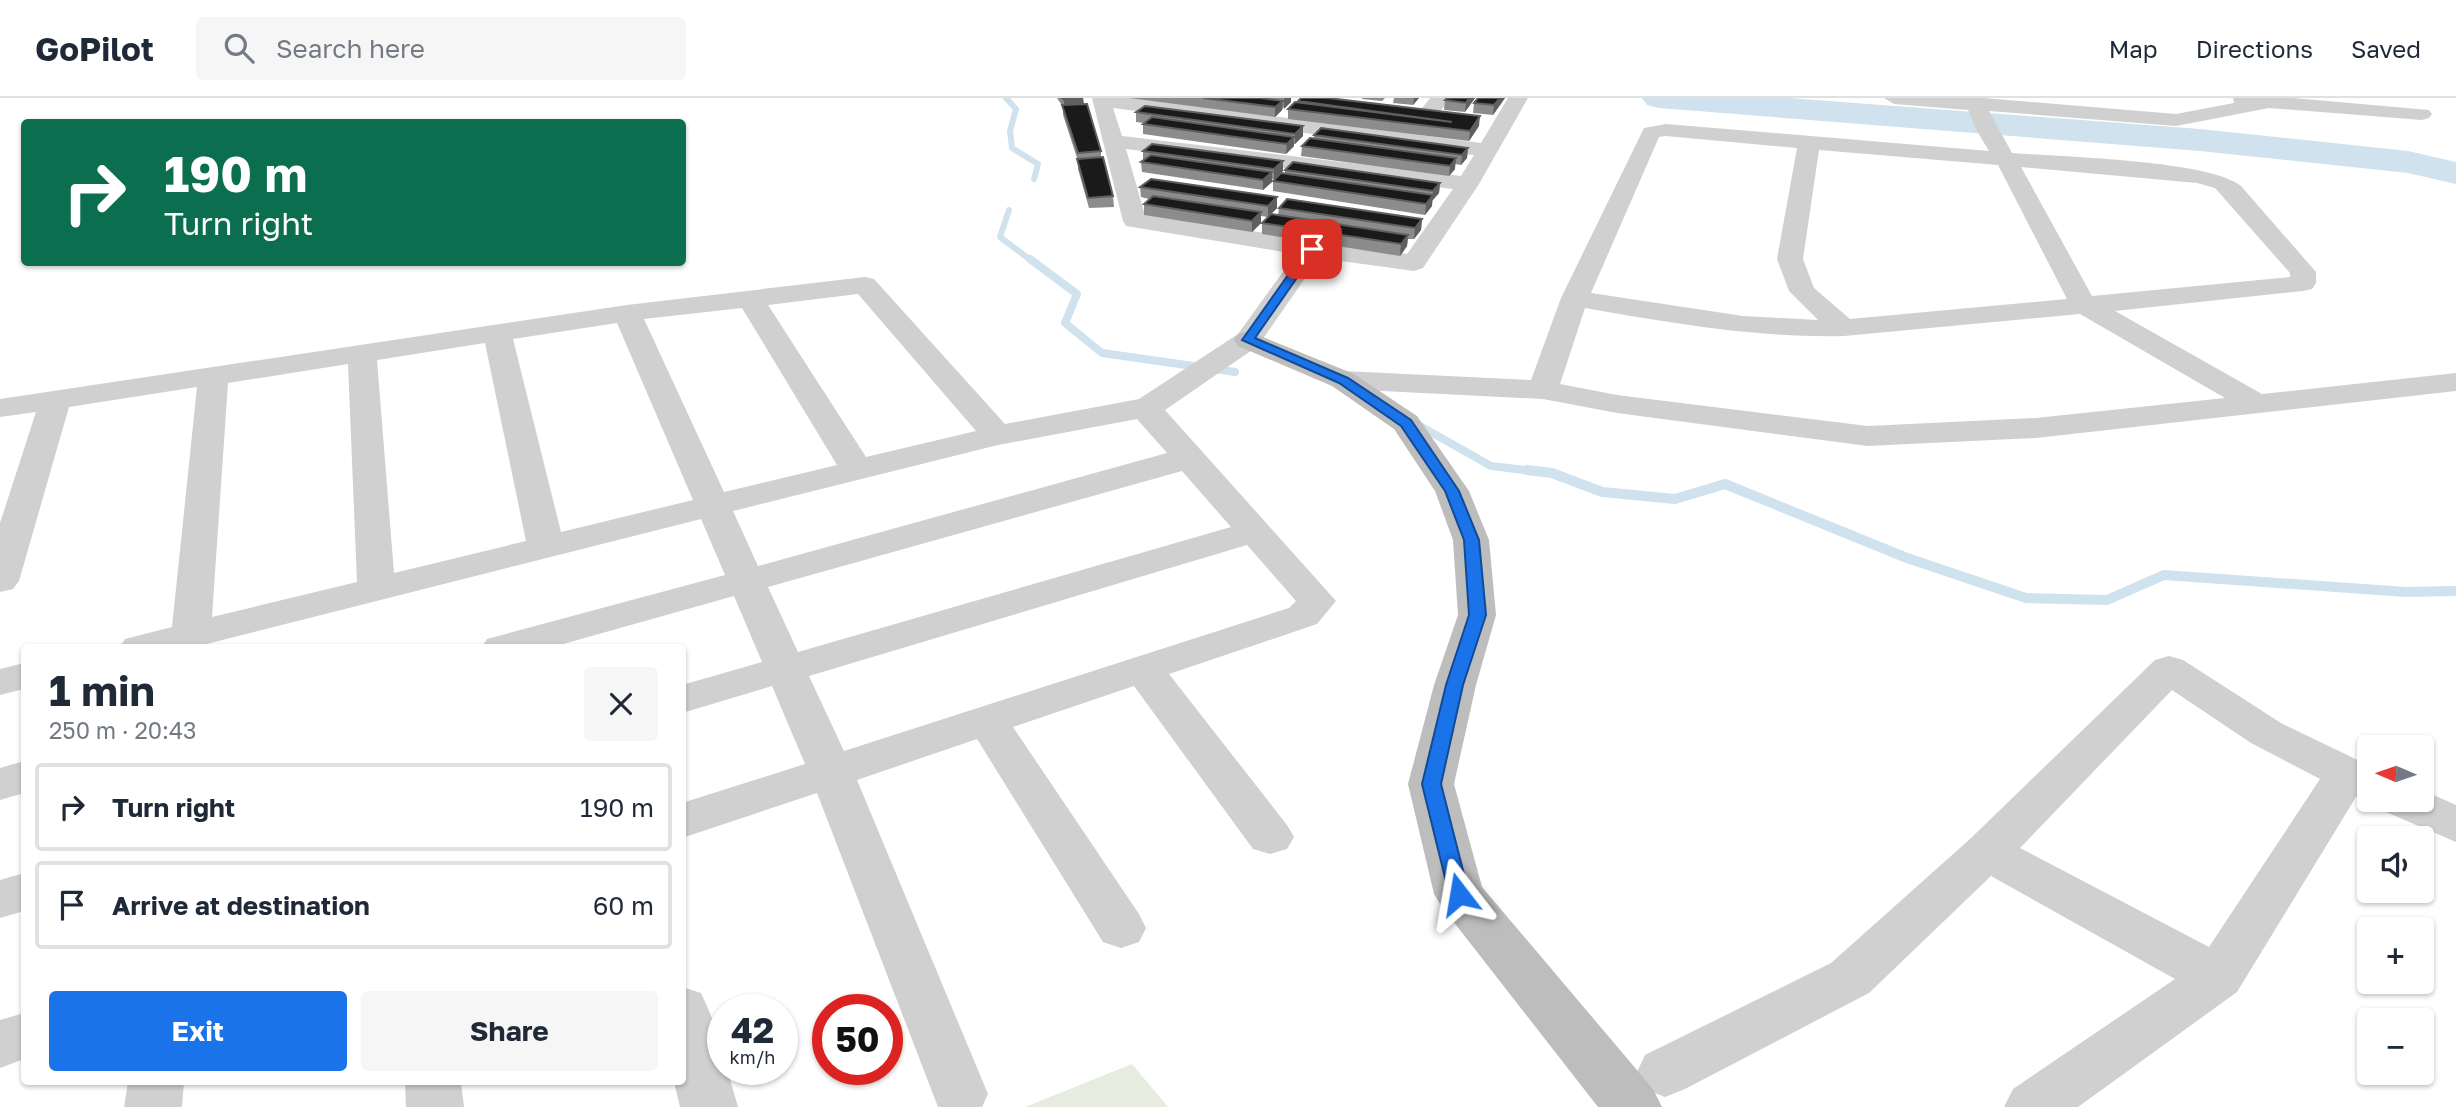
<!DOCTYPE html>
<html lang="en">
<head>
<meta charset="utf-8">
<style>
  body { margin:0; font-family:"Golos Text",sans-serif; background:#f6f6f7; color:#1f2937; height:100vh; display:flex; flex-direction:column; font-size:26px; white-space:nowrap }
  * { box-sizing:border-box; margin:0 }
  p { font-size:23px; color:#747a83 }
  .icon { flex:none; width:38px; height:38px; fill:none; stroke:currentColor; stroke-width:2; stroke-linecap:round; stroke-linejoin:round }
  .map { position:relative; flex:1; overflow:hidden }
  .side { position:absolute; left:21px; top:546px; width:665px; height:441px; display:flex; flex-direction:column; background:#fff; border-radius:7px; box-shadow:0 2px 5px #0004 }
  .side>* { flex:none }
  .hud { position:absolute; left:21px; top:21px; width:665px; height:147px; border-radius:7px; box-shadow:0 2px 5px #0004; background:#0b6e4f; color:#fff; overflow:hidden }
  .needle { width:46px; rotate:272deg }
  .fabs { position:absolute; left:2357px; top:637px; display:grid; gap:14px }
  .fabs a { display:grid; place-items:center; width:77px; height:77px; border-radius:7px; background:#fff; box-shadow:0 2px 5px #0004; font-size:35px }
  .speed { position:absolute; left:707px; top:896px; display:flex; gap:14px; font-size:35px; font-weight:700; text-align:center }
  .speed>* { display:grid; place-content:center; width:91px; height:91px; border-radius:50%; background:#fff; box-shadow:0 2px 5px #0004; line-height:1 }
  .speed small { font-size:18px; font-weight:400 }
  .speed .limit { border:10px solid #d22; background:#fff; color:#111 }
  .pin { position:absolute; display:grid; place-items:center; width:60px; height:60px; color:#fff; margin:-30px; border-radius:14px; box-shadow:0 4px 10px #0006 }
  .me { position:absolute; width:77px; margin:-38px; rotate:346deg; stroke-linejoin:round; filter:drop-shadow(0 0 5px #0008) }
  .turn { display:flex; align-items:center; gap:24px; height:147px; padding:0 28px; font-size:32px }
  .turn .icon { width:91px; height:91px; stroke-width:2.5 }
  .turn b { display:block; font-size:49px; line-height:60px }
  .round { display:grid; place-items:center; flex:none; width:74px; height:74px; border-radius:7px; background:#f6f6f7 }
  .overview { display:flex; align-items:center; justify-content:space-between; height:119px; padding:0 28px }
  h1 { font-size:42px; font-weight:700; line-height:52px }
  .primary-button { display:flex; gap:14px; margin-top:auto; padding:14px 28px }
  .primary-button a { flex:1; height:80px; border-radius:7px; background:#1a73e8; color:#fff; font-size:28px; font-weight:700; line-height:80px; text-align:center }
  .primary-button a+a { background:#f6f6f7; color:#1f2937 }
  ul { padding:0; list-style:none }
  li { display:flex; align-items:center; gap:21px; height:88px; margin:0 14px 10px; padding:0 14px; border:4px solid #e0e1e3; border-radius:7px }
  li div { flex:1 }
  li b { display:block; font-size:26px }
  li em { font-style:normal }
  header { display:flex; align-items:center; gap:42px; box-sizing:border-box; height:98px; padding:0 35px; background:#fff; border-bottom:2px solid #e0e1e3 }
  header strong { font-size:33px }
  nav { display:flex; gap:38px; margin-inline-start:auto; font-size:24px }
  .search { width:490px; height:63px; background:#f6f6f7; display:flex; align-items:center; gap:18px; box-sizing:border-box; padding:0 24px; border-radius:7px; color:#747a83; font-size:26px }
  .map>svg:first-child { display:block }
</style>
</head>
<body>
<header>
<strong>GoPilot</strong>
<div class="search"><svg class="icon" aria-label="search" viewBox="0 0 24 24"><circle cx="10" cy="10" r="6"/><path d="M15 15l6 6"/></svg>Search here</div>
<nav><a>Map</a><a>Directions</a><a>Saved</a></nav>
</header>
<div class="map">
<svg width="2456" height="1009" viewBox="0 0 2456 1009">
  <rect width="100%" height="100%" fill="#fff"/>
  <path fill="#e6ecdf" d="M1132,966L1168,1009H1025Z"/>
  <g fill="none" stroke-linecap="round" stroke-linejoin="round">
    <path stroke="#cfe2ee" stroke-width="6" d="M1006,0L1016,11L1010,33L1012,50L1038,66L1034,81
      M1009,112L1000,139L1032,163"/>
    <path stroke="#cfe2ee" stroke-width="8" d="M1030,161L1077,196L1065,225L1102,255L1235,274
      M1420,328L1491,368L1542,374"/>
    <path stroke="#cfe2ee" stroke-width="10" d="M1527,372L1552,375L1602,394L1675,401L1725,386L1907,460L2026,500L2107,502L2164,477L2406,494L2456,493"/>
    <path fill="#cfe2ee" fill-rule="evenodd" d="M1642,0H1789L2200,31L2408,53L2456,64V86L2408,75L2200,53L1659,10L1647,7Z"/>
    <path fill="#d0d0d0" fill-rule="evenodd" d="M1092,0H1132L1481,45L1508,0H1528L1479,86L1423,170L1414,173L1319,160L1258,248L1165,312L1336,503L1317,526L1169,576L1287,727L1294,739L1287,751L1270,756L1253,751L1134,588L1013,629L1139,816L1146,830L1139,844L1121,850L1103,844L977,641L857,682L988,996L982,1009H938L817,695L682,740V705L805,666L772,588L682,615V587L762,564L734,498L549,550H481L487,541L725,477L701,421L191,550H119L125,541L172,529L197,289L69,309L19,483L13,491L0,494V425L36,314L0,319V301L627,207L865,179L874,181L1005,326L1139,301L1238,236L1296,156L1126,128L1123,123ZM1113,10L1474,57L1461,78L1122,38ZM1126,51L1453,91L1407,156L1145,117ZM858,196L976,333L866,359L768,207ZM742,210L837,367L724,394L644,221ZM617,225L693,402L561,434L513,241ZM485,245L526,443L394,475L377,262ZM348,266L357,484L212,519L228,285ZM1137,321L1167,355L758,468L733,413L998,347ZM1182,373L1231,429L798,554L768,489ZM1247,447L1296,503L1289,510L844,653L809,578Z
      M1430,0H1450C1442,11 1437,22 1422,18L1419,14Z
      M1884,0H1983L2176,16L2234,5L2233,0H2293L2429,12L2432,16L2429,20L2422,22L2269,10L2176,28L1989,13L2012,55C2061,59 2208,62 2241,88L2316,174V185L2312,191L2303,193L2115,213L2262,296L2456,275V293L2036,340L1868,348L1617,315L1543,301L1343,291L1332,288L1328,282L1332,276L1343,273L1531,282L1561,200L1644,30L1666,26L1989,53L1977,33L1968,12L1894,6ZM1666,38L1797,50L1777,161L1789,193L1818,222L1743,218L1591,195L1659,39ZM1819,52L1998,67L2067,201L1850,221L1814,190L1803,161ZM2021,69L2197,85L2215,90L2290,175V179L2092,198ZM1585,210C1671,225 1756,240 1844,238L2080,216L2225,300L2036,320L1868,328L1617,297L1560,286Z
      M2169,558L2183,562L2281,625L2370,668V702H2374L2356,699L2237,894L2078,1009H2004L2013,991L2175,881L1991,778L1869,895L1685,991L1665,999L1645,991L1637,974L1645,957L1831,865L1970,741L2155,562ZM2172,592L2251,645L2320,681L2209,849L2020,750Z
      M24,565V591L0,597V571Z
      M24,663V695L0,702V670Z
      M2422,692L2456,707V744L2386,714L2379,702H2422Z
      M24,775V813L0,820V782Z
      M682,889L701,895C712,918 723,946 723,971H727L738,1009H680L674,984H682Z
      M24,915V961L0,970V922Z
      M128,984H184L182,1009H124Z
      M405,984H461L464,1009H406Z"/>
    <path fill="#bdbdbd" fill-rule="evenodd" d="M1248,233L1354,276L1417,318L1469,393L1489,442L1496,517L1476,587L1454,686L1482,789L1653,991L1662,1009H1598L1442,809L1434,796L1408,686L1434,587L1458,517L1453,442L1435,393L1394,331L1332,288L1238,248L1234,242L1238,236Z"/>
  </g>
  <path fill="#8c8c8c" d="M1057,0H1083L1084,6L1101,53V59L1113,98L1114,109L1089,110L1078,71V63L1063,17V9Z
    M1129,0H1291V4L1283,10L1282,12L1275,19Z
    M1362,0H1385L1382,3L1362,1Z
    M1394,0H1419L1413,7L1393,5Z
    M1447,0H1475L1465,14L1444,12L1445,2Z
    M1478,0H1505L1493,17L1473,15L1474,5Z
    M1298,3L1479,28L1469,43L1288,21V11L1298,5Z
    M1136,14L1303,28V38L1295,46H1294V48L1286,56L1143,36V26L1144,25L1136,24Z
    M1314,37L1468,50L1467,60L1461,67L1455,66V71L1449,78L1301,58L1302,48L1314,40Z
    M1143,53L1283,63V73L1281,75H1285V72L1440,85L1439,95L1432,103V108L1425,117L1273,93V83L1274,81H1272V84L1263,92L1142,74L1141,64L1143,63Z
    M1140,89L1277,99V110L1268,119L1261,118V125L1252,134L1144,117V106L1149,101L1141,99Z
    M1279,110L1422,121L1421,132L1414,141H1408L1407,148L1400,158L1262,136V125L1278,117Z"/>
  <path fill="#5f5f5f" d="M1083,0L1084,10L1064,12V2Z
    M1285,0H1291V4L1284,11V1Z
    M1414,0H1419L1413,7Z
    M1469,0H1475L1465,14L1466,5Z
    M1500,0H1505L1493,17L1494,7Z
    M1283,3L1282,12L1275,19V9Z
    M1480,18L1479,28L1469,43L1470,33Z
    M1303,28V38L1295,46V36Z
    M1294,39V48L1286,56L1287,46Z
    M1468,50L1467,60L1461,67L1462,57Z
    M1456,60L1455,71L1449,78L1450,68Z
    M1283,63V73L1274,81V71Z
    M1272,74V84L1263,92V82Z
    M1440,85L1439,95L1432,103L1433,93Z
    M1433,97L1432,108L1425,117L1426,106Z
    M1277,99V110L1268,119V108Z
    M1261,114V125L1252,134V123Z
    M1422,121L1421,132L1414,141L1415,130Z
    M1408,137L1407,148L1400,158L1401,146Z"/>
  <path fill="#1a1a1a" stroke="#5f5f5f" stroke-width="2" d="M1062,0H1083L1064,2Z
    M1203,0H1260L1283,3L1275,9Z
    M1301,0H1328L1480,18L1470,33L1288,11L1295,4L1452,24L1298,3Z
    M1447,0H1469L1466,5L1445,2Z
    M1478,0H1500L1494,7L1474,5Z
    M1087,6L1101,53L1078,55L1062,7Z
    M1145,8L1303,28L1295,36L1136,14Z
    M1152,19L1294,39L1287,46L1143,26Z
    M1321,30L1468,50L1462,57L1314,37Z
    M1310,40L1456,60L1450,68L1302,48Z
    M1152,46L1283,63L1274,71L1143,53Z
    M1151,57L1272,74L1263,82L1141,64Z
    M1103,59L1113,98L1088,100L1077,61Z
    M1293,64L1440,85L1433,93L1285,72Z
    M1281,75L1433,97L1426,106L1273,83Z
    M1151,81L1277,99L1268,108L1140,89Z
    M1153,98L1261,114L1252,123L1144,106Z
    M1287,101L1422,121L1415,130L1279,110Z
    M1271,116L1408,137L1401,146L1262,125Z"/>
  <path fill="#1a73e8" stroke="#114b97" stroke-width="2" d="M1308,149L1317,151L1255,240L1348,280L1411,322L1459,393L1479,442L1486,517L1463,587L1441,686L1469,796L1466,802L1459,804L1452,802L1449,796L1422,686L1446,587L1469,517L1464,442L1445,393L1401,328L1339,285L1242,242Z"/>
</svg>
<div class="fabs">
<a><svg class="needle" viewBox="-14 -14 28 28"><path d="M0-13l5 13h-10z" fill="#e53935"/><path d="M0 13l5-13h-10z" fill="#747a83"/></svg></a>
<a><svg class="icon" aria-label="sound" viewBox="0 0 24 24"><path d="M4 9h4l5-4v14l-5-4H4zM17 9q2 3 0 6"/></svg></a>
<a>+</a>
<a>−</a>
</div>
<div class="speed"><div>42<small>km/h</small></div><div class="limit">50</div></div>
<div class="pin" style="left:1312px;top:151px;background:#d93025"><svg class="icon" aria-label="arrive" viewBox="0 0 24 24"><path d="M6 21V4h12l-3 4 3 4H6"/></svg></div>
<svg class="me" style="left:1459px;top:796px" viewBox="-20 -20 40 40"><path d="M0-17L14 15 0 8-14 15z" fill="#1a73e8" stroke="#fff" stroke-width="4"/></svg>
<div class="hud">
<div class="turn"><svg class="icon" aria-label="right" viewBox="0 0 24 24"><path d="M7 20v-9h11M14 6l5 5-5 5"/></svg><div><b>190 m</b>Turn right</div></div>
</div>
<section class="side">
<div class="overview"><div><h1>1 min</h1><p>250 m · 20:43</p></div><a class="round"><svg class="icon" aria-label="close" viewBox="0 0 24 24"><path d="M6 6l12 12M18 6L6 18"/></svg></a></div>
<ul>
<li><svg class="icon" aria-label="right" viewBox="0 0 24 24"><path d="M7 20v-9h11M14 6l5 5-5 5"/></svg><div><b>Turn right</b></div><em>190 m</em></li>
<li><svg class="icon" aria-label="arrive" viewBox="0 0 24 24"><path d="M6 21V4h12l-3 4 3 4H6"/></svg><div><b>Arrive at destination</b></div><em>60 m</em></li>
</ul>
<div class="primary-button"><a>Exit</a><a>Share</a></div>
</section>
</div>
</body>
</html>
